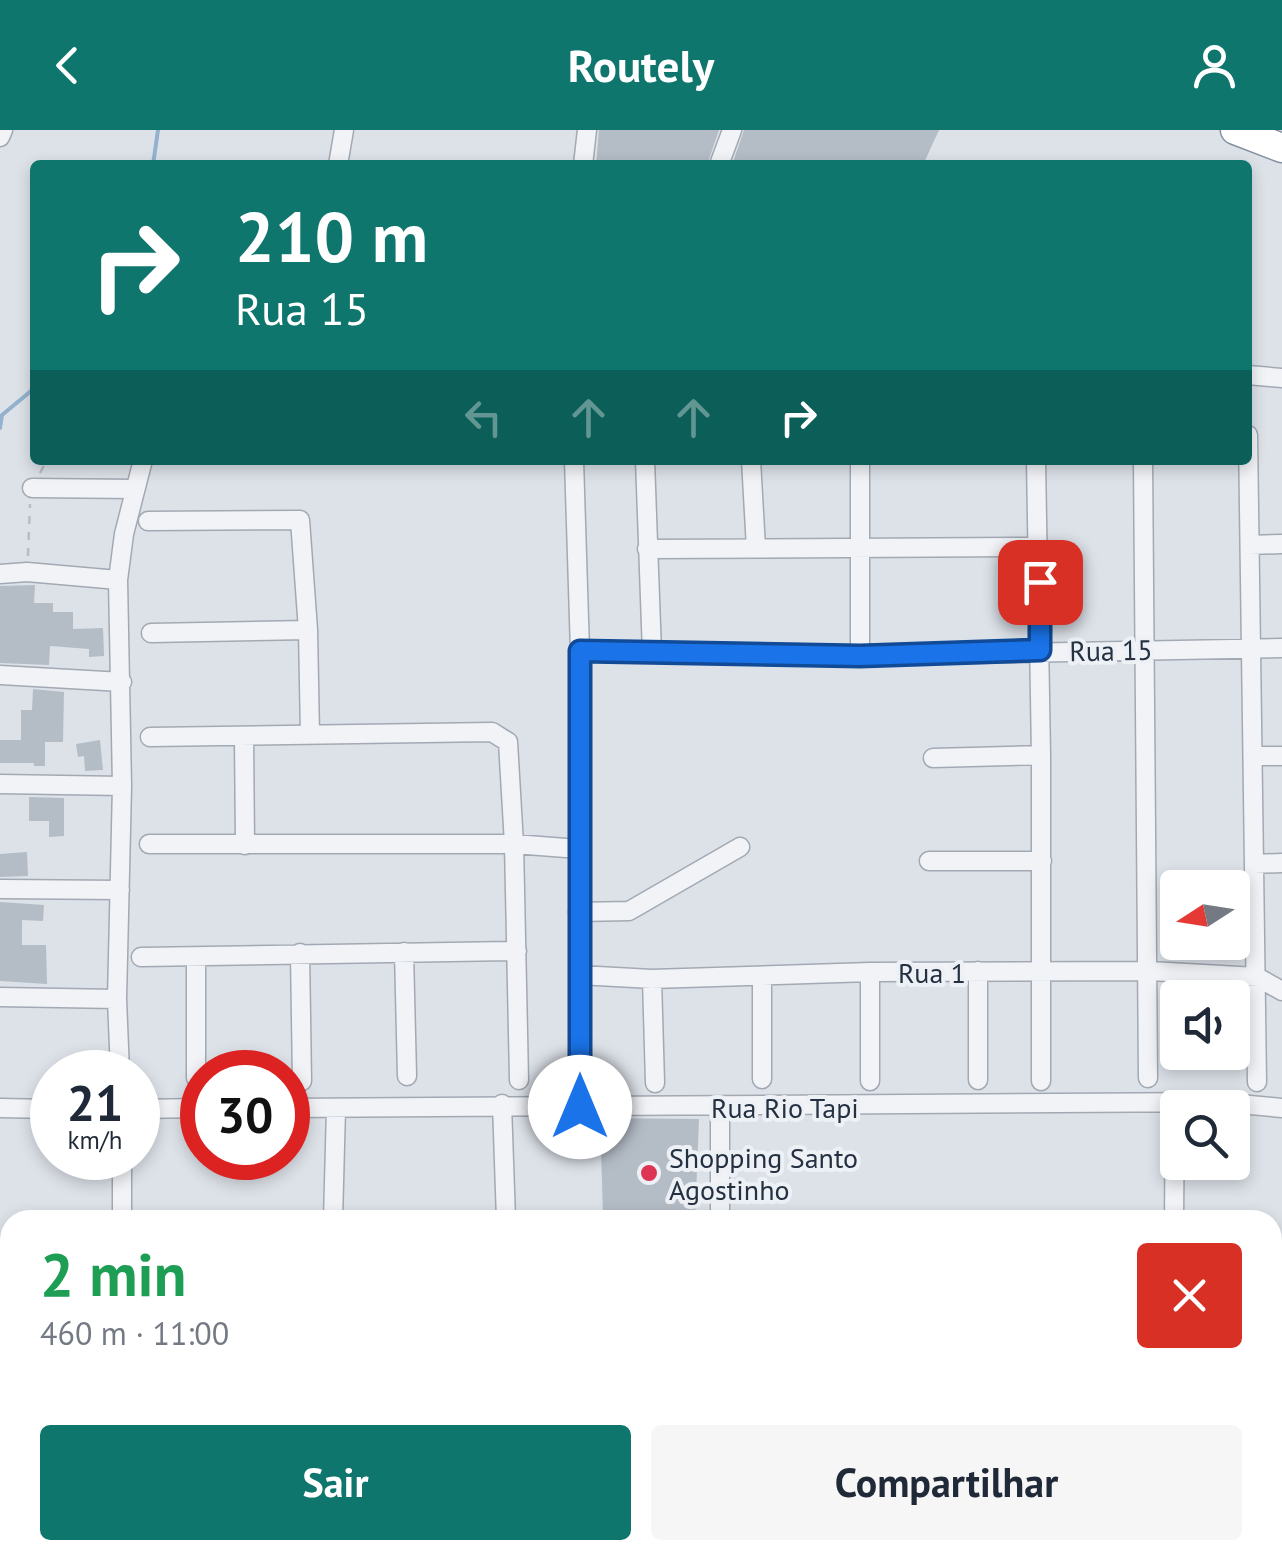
<!DOCTYPE html>
<html lang="pt">
<head>
<meta charset="utf-8">
<style>
  body { margin:0; font-family:"PT Sans",sans-serif; background:#f6f6f7; color:#1f2937; height:100vh; display:flex; flex-direction:column; font-size:38px; white-space:nowrap }
  * { box-sizing:border-box; margin:0 }
  p { font-size:32px; color:#747a83 }
  .icon { flex:none; width:55px; height:55px; fill:none; stroke:currentColor; stroke-width:2; stroke-linecap:round; stroke-linejoin:round }
  .map { position:relative; flex:1; overflow:hidden }
  .side { position:absolute; left:0px; top:1080px; width:1282px; height:350px; display:flex; flex-direction:column; background:#fff; border-radius:30px 30px 0 0; box-shadow:0 5px 15px #0003 }
  .side>* { flex:none }
  .hud { position:absolute; left:30px; top:30px; width:1222px; height:305px; border-radius:10px; box-shadow:0 5px 15px #0003; background:#0f766e; color:#fff; overflow:hidden }
  .needle { width:65px; rotate:258deg }
  .tools { position:absolute; left:1160px; top:740px; display:grid; gap:20px }
  .tools a { display:grid; place-items:center; width:90px; height:90px; border-radius:10px; background:#fff; box-shadow:0 5px 15px #0003; font-size:50px }
  .speed { position:absolute; left:30px; top:920px; display:flex; gap:20px; font-size:50px; font-weight:700; text-align:center }
  .speed>* { display:grid; place-content:center; width:130px; height:130px; border-radius:50%; background:#fff; box-shadow:0 5px 15px #0003; line-height:1 }
  .speed small { font-size:25px; font-weight:400 }
  .speed .limit { border:15px solid #d22; background:#fff; color:#111 }
  .pin { position:absolute; display:grid; place-items:center; width:85px; height:85px; color:#fff; margin:-42px; border-radius:20px; box-shadow:0 5px 15px #0006 }
  .me { position:absolute; width:110px; margin:-55px; rotate:0deg; stroke-linejoin:round; filter:drop-shadow(0 0 8px #0008) }
  .turn { display:flex; align-items:center; gap:35px; height:210px; padding:0 40px; font-size:45px }
  .turn .icon { width:130px; height:130px; stroke-width:2.5 }
  .turn b { display:block; font-size:70px; line-height:85px }
  .lanes { display:flex; align-items:center; height:95px; padding:0 40px; background:#0003; justify-content:center; gap:50px; direction:ltr }
  .lanes .off { opacity:.35 }
  .round { display:grid; place-items:center; flex:none; width:105px; height:105px; border-radius:10px; background:#f6f6f7 }
  .headline { display:flex; align-items:center; justify-content:space-between; height:170px; padding:0 40px }
  h1 { font-size:60px; font-weight:700; line-height:75px; color:#1e9e55 }
  .action { display:flex; gap:20px; margin-top:auto; padding:20px 40px }
  .action a { flex:1; height:115px; border-radius:10px; background:#0f766e; color:#fff; font-size:40px; font-weight:700; line-height:115px; text-align:center }
  .action a+a { background:#f6f6f7; color:#1f2937 }
  header { display:flex; justify-content:space-between; align-items:center; height:130px; padding:0 40px; background:#0f766e; color:#fff; font-size:45px; font-weight:700 }
  .map>svg:first-child { display:block }
</style>
</head>
<body>
<header><svg class="icon" aria-label="back" viewBox="0 0 24 24"><path d="M15 5l-7 7 7 7"/></svg>Routely<svg class="icon" aria-label="person" viewBox="0 0 24 24"><circle cx="12" cy="8" r="4"/><path d="M4 21q1-7 8-7t8 7"/></svg></header>
<div class="map">
<svg width="1282" height="1430" viewBox="0 0 1282 1430">
  <rect width="100%" height="100%" fill="#dde2e9"/>
  <g fill="none" stroke-linecap="round" stroke-linejoin="round">
    <path stroke="#94b2cd" stroke-width="4" d="M153,35L158,0
      M0,298L2,285L31,261L35,252"/>
  </g>
  <path fill="#b4bcc6" d="M599,0H719L707,35H596Z
    M744,0H939L923,35H732Z
    M35,455L34,473H53V482H73V499L103,498L104,526L89,527V519L50,516L49,535L0,533V456Z
    M33,559L64,562L63,612H45V636H34V633H0V610H21V580H32Z
    M100,610L103,640L85,641L84,626L78,627L76,614Z
    M29,667L64,668V706L49,707V691H29Z
    M27,722L28,746L0,747V724Z
    M0,772L44,775L43,791L22,790V815H46L47,854L0,851Z
    M600,988L699,989L695,1090H614L603,1086Z"/>
  <g fill="none" stroke-linecap="round" stroke-linejoin="round">
    <g stroke="#a2a9b3" stroke-width="21">
      <path id="minor" d="M0,7L3,0
        M338,35L344,0
        M583,35L587,0
        M719,35L732,0
        M1248,245L1282,248
        M1248,305L1257,952
        M574,330L580,521V977
        M645,330L652,523
        M751,330L756,418
        M1036,330L1041,625V951
        M1143,330L1148,948
        M32,358L135,359
        M148,391L300,390L308,500L310,605
        M1250,415L1282,414
        M647,419L1039,417
        M0,444L27,442L118,450
        M151,503L308,500
        M580,521L860,526L1282,518
        M860,526V330
        M0,545L122,552
        M150,607L492,602L508,612L514,714L519,950
        M244,607L245,715
        M1253,626H1282
        M933,628L1041,625
        M0,654L122,656
        M149,714H514L579,719
        M929,731H1042
        M1254,734L1282,733
        M0,759L120,760
        M578,782L629,781L740,717
        M404,822L407,946
        M300,823L302,951
        M141,827L517,821
        M579,845L652,849L870,842L1150,841L1257,847L1282,861
        M762,847V949
        M652,849L655,953
        M0,867L117,869
        M120,942L117,869L122,656L118,450L124,404L143,330
        M196,948V827
        M978,950V841
        M870,951V842
        M502,974L506,1090
        M0,978L52,979
        M288,978L1217,972L1282,978
        M720,978V1090
        M138,979L202,978
        M122,1028V1090
        M333,1090L336,978
        M1174,1090L1175,973
        M0,1228L10,1225
        M1272,1249L1282,1255
        M1272,1289L1282,1275
        M1272,1410L1282,1421
        M421,1430V1420
        M711,1430L712,1420
        M897,1430L903,1420"/>
    </g>
    <g stroke="#8390a1" stroke-width="31">
      <path id="highway" d="M1235,0L1282,18"/>
    </g>
    <path stroke="#b8bdc4" stroke-width="2.5" stroke-dasharray="8 8" stroke-linecap="butt" d="M40,343L47,330
      M28,426L30,374"/>
    <use href="#minor" stroke="#f1f3f7" stroke-width="18"/>
    <use href="#highway" stroke="#fff" stroke-width="28"/>
  </g>
  <g fill="none" stroke-linecap="round" stroke-linejoin="round">
    <g stroke="#114b97" stroke-width="25">
      <path id="route" d="M580,977V521L860,526L1040,520V452"/>
    </g>
    <use href="#route" stroke="#1a73e8" stroke-width="18"/>
  </g>
  <circle fill="#dd3454" stroke="#edf1f6" stroke-width="4" cx="649" cy="1043" r="10"/>
  <g text-anchor="middle" dominant-baseline="central" stroke-width="8" stroke-linejoin="round" paint-order="stroke">
    <g font-size="28" fill="#253141" stroke="#edf1f6">
      <text transform="translate(1111 520) rotate(-1)">Rua 15</text>
      <text x="932" y="842">Rua 1</text>
      <text x="785" y="977">Rua Rio Tapi</text>
    </g>
    <g font-size="28" fill="#253141" stroke="#edf1f6" text-anchor="start">
      <text x="669" y="1027">Shopping Santo<tspan x="669" dy="32">Agostinho</tspan></text>
    </g>
  </g>
</svg>
<div class="tools">
<a><svg class="needle" viewBox="-14 -14 28 28"><path d="M0-13l5 13h-10z" fill="#e53935"/><path d="M0 13l5-13h-10z" fill="#747a83"/></svg></a>
<a><svg class="icon" aria-label="sound" viewBox="0 0 24 24"><path d="M4 9h4l5-4v14l-5-4H4zM17 9q2 3 0 6"/></svg></a>
<a><svg class="icon" aria-label="search" viewBox="0 0 24 24"><circle cx="10" cy="10" r="6"/><path d="M15 15l6 6"/></svg></a>
</div>
<div class="speed"><div>21<small>km/h</small></div><div class="limit">30</div></div>
<div class="pin" style="left:1040px;top:452px;background:#d93025"><svg class="icon" aria-label="arrive" viewBox="0 0 24 24"><path d="M6 21V4h12l-3 4 3 4H6"/></svg></div>
<svg class="me" style="left:580px;top:977px" viewBox="-20 -20 40 40"><circle r="19" fill="#fff"/><path d="M0-13L10 11 0 6-10 11z" fill="#1a73e8"/></svg>
<div class="hud">
<div class="turn"><svg class="icon" aria-label="right" viewBox="0 0 24 24"><path d="M7 20v-9h11M14 6l5 5-5 5"/></svg><div><b>210 m</b>Rua 15</div></div>
<div class="lanes"><svg class="icon off" aria-label="left" viewBox="0 0 24 24"><path d="M17 20v-9H6M10 6l-5 5 5 5"/></svg><svg class="icon off" aria-label="ahead" viewBox="0 0 24 24"><path d="M12 20V5M6 11l6-6 6 6"/></svg><svg class="icon off" aria-label="ahead" viewBox="0 0 24 24"><path d="M12 20V5M6 11l6-6 6 6"/></svg><svg class="icon" aria-label="right" viewBox="0 0 24 24"><path d="M7 20v-9h11M14 6l5 5-5 5"/></svg></div>
</div>
<section class="side">
<div class="headline"><div><h1>2 min</h1><p>460 m · 11:00</p></div><a class="round" style="background:#d93025;color:#fff"><svg class="icon" aria-label="close" viewBox="0 0 24 24"><path d="M6 6l12 12M18 6L6 18"/></svg></a></div>
<div class="action"><a>Sair</a><a>Compartilhar</a></div>
</section>
</div>
</body>
</html>
